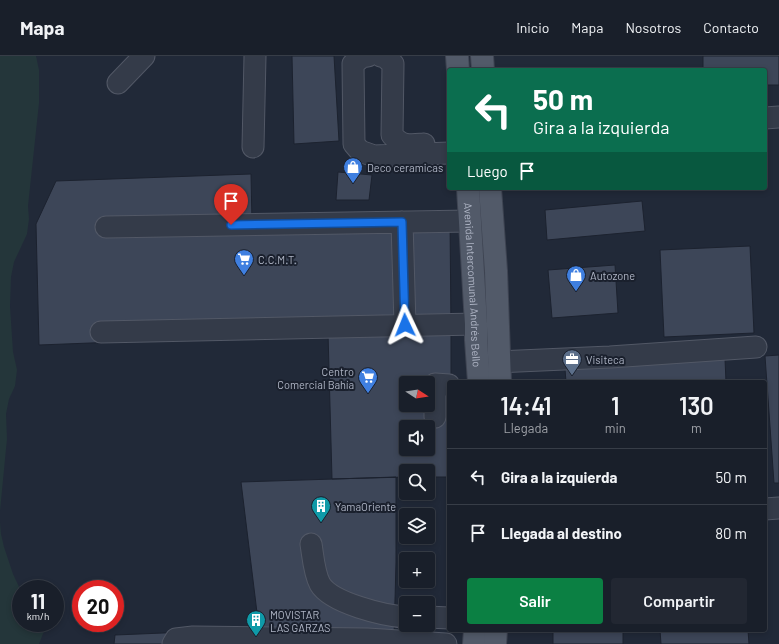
<!DOCTYPE html>
<html lang="es">
<head>
<meta charset="utf-8">
<style>
  body { margin:0; font-family:Barlow,sans-serif; background:#222732; color:#f1f3f6; height:100vh; display:flex; flex-direction:column; font-size:15px; white-space:nowrap }
  * { box-sizing:border-box; margin:0 }
  p { font-size:13px; color:#9fa2a8 }
  .icon { flex:none; width:22px; height:22px; fill:none; stroke:currentColor; stroke-width:2; stroke-linecap:round; stroke-linejoin:round }
  .map { position:relative; flex:1; overflow:hidden }
  .panel { position:absolute; left:447px; top:324px; width:320px; height:252px; display:flex; flex-direction:column; background:#191f2a; border-radius:4px; box-shadow:0 2px 6px #0003,0 0 0 1px #373d47 }
  .panel>* { flex:none }
  .guide { position:absolute; left:447px; top:12px; width:320px; height:122px; border-radius:4px; box-shadow:0 2px 6px #0003,0 0 0 1px #373d47; background:#0b6e4f; color:#fff; overflow:hidden }
  .needle { width:26px; rotate:102deg }
  .tools { position:absolute; left:399px; top:320px; display:grid; gap:8px }
  .tools a { display:grid; place-items:center; width:36px; height:36px; border-radius:4px; background:#191f2a; box-shadow:0 2px 6px #0003,0 0 0 1px #373d47; font-size:20px }
  .speed { position:absolute; left:12px; top:524px; display:flex; gap:8px; font-size:20px; font-weight:700; text-align:center }
  .speed>* { display:grid; place-content:center; width:52px; height:52px; border-radius:50%; background:#191f2a; box-shadow:0 2px 6px #0003,0 0 0 1px #373d47; line-height:1 }
  .speed small { font-size:10px; font-weight:400 }
  .speed .limit { border:6px solid #d22; background:#fff; color:#111 }
  .pin { position:absolute; display:grid; place-items:center; width:34px; height:34px; color:#fff; margin:-41px -17px; border-radius:50% 50% 50% 0; rotate:-45deg; box-shadow:0 0 4px #0007 }
  .pin .icon { rotate:45deg }
  .me { position:absolute; width:44px; margin:-22px; rotate:358deg; stroke-linejoin:round; filter:drop-shadow(0 0 3px #0008) }
  .turn { display:flex; align-items:center; gap:14px; height:84px; padding:0 20px; font-size:18px }
  .turn .icon { width:52px; height:52px; stroke-width:2.5 }
  .turn b { display:block; font-size:28px; line-height:34px }
  .then { display:flex; align-items:center; height:38px; padding:0 20px; background:#0003; gap:8px; font-size:15px }
  .eta { display:flex; justify-content:space-evenly; align-items:center; height:68px; text-align:center }
  .eta b { font-size:24px; font-weight:600; line-height:28px }
  .primary-button { display:flex; gap:8px; margin-top:auto; padding:8px 20px }
  .primary-button a { flex:1; height:46px; border-radius:4px; background:#0b8043; color:#fff; font-size:16px; font-weight:600; line-height:46px; text-align:center }
  .primary-button a+a { background:#222732; color:#f1f3f6 }
  ul { padding:0; list-style:none }
  li { display:flex; align-items:center; gap:12px; height:56px; padding:0 20px; border-top:1px solid #373d47 }
  li div { flex:1 }
  li b { display:block; font-size:15px }
  li em { font-style:normal }
  header { display:flex; align-items:center; gap:24px; box-sizing:border-box; height:56px; padding:0 20px; background:#191f2a; border-bottom:1px solid #373d47 }
  header strong { font-size:19px }
  nav { display:flex; gap:22px; margin-inline-start:auto; font-size:14px }
  .map>svg:first-child { display:block }
</style>
</head>
<body>
<header>
<strong>Mapa</strong>
<nav><a>Inicio</a><a>Mapa</a><a>Nosotros</a><a>Contacto</a></nav>
</header>
<div class="map">
<svg width="779" height="588" viewBox="0 0 779 588">
  <rect width="100%" height="100%" fill="#212938"/>
  <path fill="#24363a" d="M0,0H36L39,14V47L28,150L29,163L27,178L14,206L11,221L10,250L13,296L17,314L15,330L9,343L6,358L7,383L0,455Z
    M0,466L1,478L4,491L13,518L21,535V567H44L46,570L39,588H0Z"/>
  <path fill="#3d4658" stroke="#1c222f" fill-rule="evenodd" d="M292,0H334L339,85L294,88Z
    M703,0H779V29H765V14H703Z
    M338,116L372,119L369,144H336Z
    M251,118L252,167L450,161L451,273L39,289L36,168L56,125Z
    M642,145L645,175L547,184L545,154Z
    M750,190L754,277L664,281L660,194Z
    M615,209L618,257L552,262L548,214Z
    M451,273V326H449V421H428V415H406V421L332,423L328,277ZM406,327H428V349H406ZM406,371H428V393H406Z
    M779,299V427H774L765,300Z
    M725,303L726,326H566L565,313Z
    M396,421V507L394,580L259,573L241,426Z
    M259,573L401,588H114L115,579Z
    M553,574H623V588H553Z
    M660,574H748L749,588H661Z"/>
  <g fill="none" stroke-linecap="round" stroke-linejoin="round">
    <g stroke="#525866" stroke-width="23">
      <path id="minor" d="M368,0L362,1L353,8L354,88L360,95L374,100L449,97
        M381,0L385,1L393,8L392,79C402,91 410,89 424,88
        M118,27L144,0
        M765,62L779,61
        M253,91L255,0
        M402,166L405,269
        M106,171L470,165
        M101,276L476,268
        M499,306L610,301L756,291
        M435,361V328L449,329
        M765,453L779,452
        M311,488C313,500 314,517 320,528C331,547 385,560 406,561
        M428,561L449,562
        M173,588L176,583L193,581L367,583L446,588"/>
    </g>
    <g stroke="#3e4452" stroke-width="24">
      <g id="major">
        <path d="M457,0L458,14"/>
        <path d="M482,0L483,14"/>
        <path id="s1" d="M468,132L476,268V284L479,326"/>
        <path d="M490,132L496,215L500,326"/>
        <path d="M474,588L475,574"/>
        <path d="M495,588L496,574"/>
      </g>
    </g>
    <use href="#minor" stroke="#343b49" stroke-width="21"/>
    <use href="#major" stroke="#525a69" stroke-width="22"/>
  </g>
  <g fill="none" stroke-linecap="round" stroke-linejoin="round">
    <g stroke="#114b97" stroke-width="10">
      <path id="route" d="M231,169L402,166L405,269"/>
    </g>
    <use href="#route" stroke="#1a73e8" stroke-width="7"/>
  </g>
  <defs>
    <g id="shop-pin" transform="scale(1)"><path d="M0 17L-7.5 6A9.5 9.5 0 1 1 7.5 6Z" fill="#3f7fe0" stroke="#1a202d"/><path d="M-5-2.5h2.3a2.7 3.5 0 0 1 5.4 0H5L5.5 6h-11ZM-1.5-2.5h3a1.5 2.3 0 0 0-3 0Z" fill="#fff"/></g>
    <g id="supermarket-pin" transform="scale(1)"><path d="M0 17L-7.5 6A9.5 9.5 0 1 1 7.5 6Z" fill="#3f7fe0" stroke="#1a202d"/><path d="M-6-5.5h2.5l.6 2H6L4.5 2H-2.5L-4.4-4H-6ZM-1.5 3.2a1.3 1.3 0 1 0 .1 0ZM3 3.2a1.3 1.3 0 1 0 .1 0Z" fill="#fff"/></g>
    <g id="office-pin" transform="scale(1)"><path d="M0 17L-7.5 6A9.5 9.5 0 1 1 7.5 6Z" fill="#5c6f8a" stroke="#1a202d"/><path d="M-6-3h4V-5.5h4V-3h4V5H-6ZM-1-4.5V-3h2v-1.5ZM-6 0V1H6V0Z" fill="#fff"/></g>
    <g id="building-pin" transform="scale(1)"><path d="M0 17L-7.5 6A9.5 9.5 0 1 1 7.5 6Z" fill="#0f9aa8" stroke="#1a202d"/><path d="M-4-6H4V6H1V3H-1V6H-4ZM-2.5-4.3h1.7v1.8h-1.7ZM.8-4.3h1.7v1.8H.8ZM-2.5-1h1.7V.8h-1.7ZM.8-1h1.7V.8H.8Z" fill="#fff"/></g>
  </defs>
  <g fill-rule="evenodd">
    <use href="#shop-pin" x="353" y="111"/>
    <use href="#supermarket-pin" x="244" y="203"/>
    <use href="#shop-pin" x="576" y="219"/>
    <use href="#office-pin" x="572" y="303"/>
    <use href="#supermarket-pin" x="368" y="321"/>
    <use href="#building-pin" x="321" y="450"/>
    <use href="#building-pin" x="256" y="564"/>
  </g>
  <g text-anchor="middle" dominant-baseline="central" stroke-width="4" stroke-linejoin="round" paint-order="stroke">
    <g font-size="11" fill="#afb5c5" stroke="#1a202d" text-anchor="start">
      <text x="367" y="111">Deco ceramicas</text>
      <text x="258" y="203">C.C.M.T.</text>
      <text x="590" y="219">Autozone</text>
      <text x="586" y="303">Visiteca</text>
      <text x="354" y="315" text-anchor="end">Centro<tspan x="354" dy="13">Comercial Bahía</tspan></text>
      <text x="335" y="450">YamaOriente</text>
      <text x="270" y="558">MOVISTAR<tspan x="270" dy="13">LAS GARZAS</tspan></text>
    </g>
    <g font-size="11" fill="#afb5c5" stroke="#1a202d">
      <text stroke="none"><textPath href="#s1" startOffset="97">Avenida Intercomunal Andrés Bello</textPath></text>
    </g>
  </g>
</svg>
<div class="tools">
<a><svg class="needle" viewBox="-14 -14 28 28"><path d="M0-13l5 13h-10z" fill="#e53935"/><path d="M0 13l5-13h-10z" fill="#9fa2a8"/></svg></a>
<a><svg class="icon" aria-label="sound" viewBox="0 0 24 24"><path d="M4 9h4l5-4v14l-5-4H4zM17 9q2 3 0 6"/></svg></a>
<a><svg class="icon" aria-label="search" viewBox="0 0 24 24"><circle cx="10" cy="10" r="6"/><path d="M15 15l6 6"/></svg></a>
<a><svg class="icon" aria-label="layers" viewBox="0 0 24 24"><path d="M12 4l9 5-9 5-9-5zM3 14l9 5 9-5"/></svg></a>
<a>+</a>
<a>−</a>
</div>
<div class="speed"><div>11<small>km/h</small></div><div class="limit">20</div></div>
<div class="pin" style="left:231px;top:169px;background:#d93025"><svg class="icon" aria-label="arrive" viewBox="0 0 24 24"><path d="M6 21V4h12l-3 4 3 4H6"/></svg></div>
<svg class="me" style="left:405px;top:269px" viewBox="-20 -20 40 40"><path d="M0-17L14 15 0 8-14 15z" fill="#1a73e8" stroke="#fff" stroke-width="4"/></svg>
<div class="guide">
<div class="turn"><svg class="icon" aria-label="left" viewBox="0 0 24 24"><path d="M17 20v-9H6M10 6l-5 5 5 5"/></svg><div><b>50 m</b>Gira a la izquierda</div></div>
<div class="then">Luego<svg class="icon" aria-label="arrive" viewBox="0 0 24 24"><path d="M6 21V4h12l-3 4 3 4H6"/></svg></div>
</div>
<section class="panel">
<div class="eta">
<div><b>14:41</b><p>Llegada</p></div>
<div><b>1</b><p>min</p></div>
<div><b>130</b><p>m</p></div>
</div>
<ul>
<li><svg class="icon" aria-label="left" viewBox="0 0 24 24"><path d="M17 20v-9H6M10 6l-5 5 5 5"/></svg><div><b>Gira a la izquierda</b></div><em>50 m</em></li>
<li><svg class="icon" aria-label="arrive" viewBox="0 0 24 24"><path d="M6 21V4h12l-3 4 3 4H6"/></svg><div><b>Llegada al destino</b></div><em>80 m</em></li>
</ul>
<div class="primary-button"><a>Salir</a><a>Compartir</a></div>
</section>
</div>
</body>
</html>
